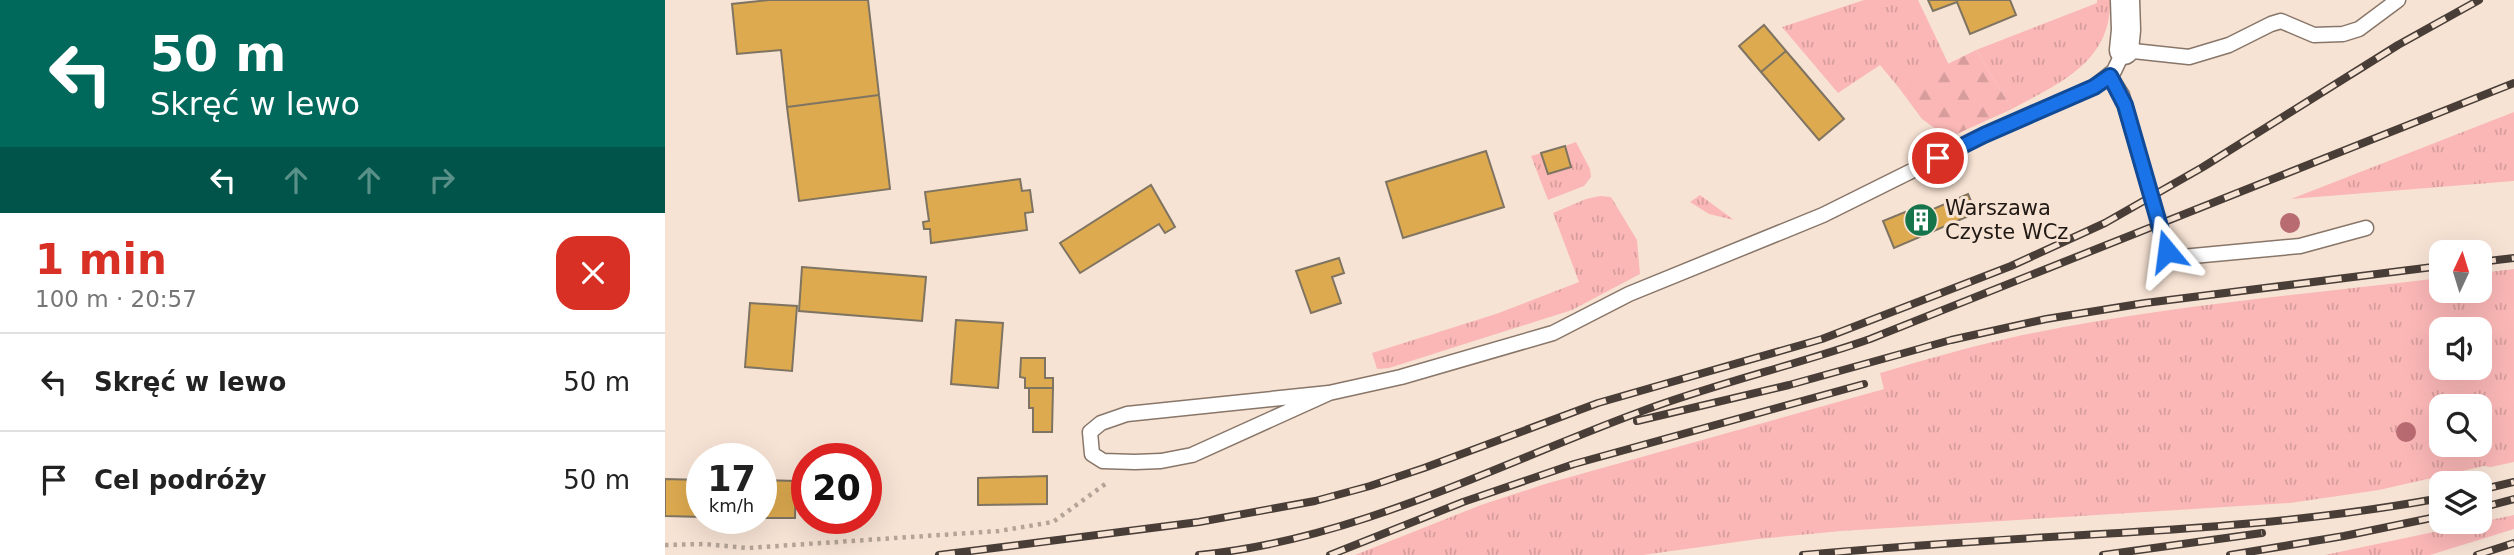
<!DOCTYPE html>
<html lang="pl">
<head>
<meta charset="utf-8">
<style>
  body { margin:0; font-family:"DejaVu Sans",sans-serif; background:#f2f2f2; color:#222; height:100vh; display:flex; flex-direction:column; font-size:26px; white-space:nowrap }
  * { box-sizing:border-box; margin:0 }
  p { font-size:23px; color:#767676 }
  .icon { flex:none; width:38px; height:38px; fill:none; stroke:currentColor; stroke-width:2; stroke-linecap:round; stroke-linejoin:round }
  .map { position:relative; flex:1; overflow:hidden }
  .sheet { display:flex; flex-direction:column; background:#fff; width:665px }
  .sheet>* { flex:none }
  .guide { background:#00695c; color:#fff; overflow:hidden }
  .needle { width:46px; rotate:4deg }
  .fabs { position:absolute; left:1764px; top:240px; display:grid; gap:14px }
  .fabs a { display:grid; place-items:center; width:63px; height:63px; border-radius:14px; background:#fff; box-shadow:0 7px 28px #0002; font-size:35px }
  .speed { position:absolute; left:21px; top:443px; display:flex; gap:14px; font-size:35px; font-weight:700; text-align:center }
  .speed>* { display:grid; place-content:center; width:91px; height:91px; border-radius:50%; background:#fff; box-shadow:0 7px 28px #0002; line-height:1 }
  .speed small { font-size:18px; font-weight:400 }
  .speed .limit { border:10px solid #d22; background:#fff; color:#111 }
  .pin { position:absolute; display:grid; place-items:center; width:60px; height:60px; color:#fff; margin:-30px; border:4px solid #fff; border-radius:50%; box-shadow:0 2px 7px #0007 }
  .me { position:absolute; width:77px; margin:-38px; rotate:344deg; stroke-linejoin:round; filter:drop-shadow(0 0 5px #0008) }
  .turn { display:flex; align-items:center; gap:24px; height:147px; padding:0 35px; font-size:32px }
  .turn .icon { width:91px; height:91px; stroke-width:2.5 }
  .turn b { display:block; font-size:49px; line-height:60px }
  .lanes { display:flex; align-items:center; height:66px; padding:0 35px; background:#0003; justify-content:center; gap:35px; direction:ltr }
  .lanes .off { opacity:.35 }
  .round { display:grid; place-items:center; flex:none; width:74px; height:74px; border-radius:21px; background:#f2f2f2 }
  .head { display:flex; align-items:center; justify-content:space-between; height:119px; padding:0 35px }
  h1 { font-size:42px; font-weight:700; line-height:52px; color:#d93025 }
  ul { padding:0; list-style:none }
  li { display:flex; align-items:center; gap:21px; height:98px; padding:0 35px; border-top:2px solid #e0e0e0 }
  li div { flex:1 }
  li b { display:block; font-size:26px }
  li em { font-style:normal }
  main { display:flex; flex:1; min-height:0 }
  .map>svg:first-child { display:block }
</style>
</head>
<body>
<main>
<section class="sheet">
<div class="guide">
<div class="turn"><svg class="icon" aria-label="left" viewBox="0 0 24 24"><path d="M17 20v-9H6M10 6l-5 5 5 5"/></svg><div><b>50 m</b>Skręć w lewo</div></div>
<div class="lanes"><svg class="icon" aria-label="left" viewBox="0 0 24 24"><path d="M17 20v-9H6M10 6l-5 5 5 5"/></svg><svg class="icon off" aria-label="ahead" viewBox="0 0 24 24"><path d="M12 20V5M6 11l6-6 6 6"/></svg><svg class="icon off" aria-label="ahead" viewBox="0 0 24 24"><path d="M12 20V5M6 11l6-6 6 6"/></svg><svg class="icon off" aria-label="right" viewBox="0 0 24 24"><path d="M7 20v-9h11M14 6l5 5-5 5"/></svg></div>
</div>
<div class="head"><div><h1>1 min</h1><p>100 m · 20:57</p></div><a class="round" style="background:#d93025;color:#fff"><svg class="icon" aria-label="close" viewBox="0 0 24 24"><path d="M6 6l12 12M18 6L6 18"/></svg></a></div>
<ul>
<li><svg class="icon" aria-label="left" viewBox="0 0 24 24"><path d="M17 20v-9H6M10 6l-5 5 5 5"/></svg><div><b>Skręć w lewo</b></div><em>50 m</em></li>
<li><svg class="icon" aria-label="arrive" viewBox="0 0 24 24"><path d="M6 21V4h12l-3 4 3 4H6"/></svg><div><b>Cel podróży</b></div><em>50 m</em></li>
</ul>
</section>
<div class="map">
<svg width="1849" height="555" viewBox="0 0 1849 555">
  <defs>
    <pattern id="grass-tufts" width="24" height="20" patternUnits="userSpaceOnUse" patternTransform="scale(1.75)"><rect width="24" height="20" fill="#fab7b6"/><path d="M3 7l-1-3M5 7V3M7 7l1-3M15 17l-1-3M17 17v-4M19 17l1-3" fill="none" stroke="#d69d9c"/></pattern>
    <pattern id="forest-firs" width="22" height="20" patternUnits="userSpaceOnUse" patternTransform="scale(1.75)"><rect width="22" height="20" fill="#fab7b6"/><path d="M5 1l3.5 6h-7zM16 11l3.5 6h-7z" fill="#d69d9c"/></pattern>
  </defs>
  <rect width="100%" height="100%" fill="#f7e3d4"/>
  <path fill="url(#grass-tufts)" fill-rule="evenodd" d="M1199,0H1253L1284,65L1234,88L1215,65L1173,93L1117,27Z
    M1432,0H1445C1447,62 1393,84 1347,109L1311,50L1432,3Z
    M1849,112V181L1626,199Z
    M911,142L925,169L926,177L919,186L883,200L866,156L876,153L883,174L906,167L900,146Z
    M1035,195L1069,220L1044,214L1025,202Z
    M935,196L946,197L972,240L975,274L907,310L724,368L712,369L707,353L831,314L914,282L888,213L921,199Z
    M1849,269V462L1826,467L1819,466L1714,490L1625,503L1176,531L1093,539L978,555H690L816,505L880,484L1219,389L1215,373C1259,360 1304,347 1349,337C1489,307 1634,295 1776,278V290H1815V273ZM1815,329V368H1776V329ZM1815,406V444H1776V406Z
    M1849,515V529L1765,555H1660Z"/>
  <path fill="url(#forest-firs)" d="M1311,50L1347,109L1283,138L1257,119L1234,88Z"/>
  <path fill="#ddaa4f" stroke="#7f7462" stroke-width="2" d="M104,0H203L214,95L122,107L116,50L72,54L67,4Z
    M1263,0H1345L1351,15L1305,34L1292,2L1268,11Z
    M1099,25L1121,51L1096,72L1074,46Z
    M1121,51L1179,119L1154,140L1096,72Z
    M214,95L225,189L134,201L122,107Z
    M900,146L906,167L883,174L876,153Z
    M821,151L839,207L738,238L721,182Z
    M355,179L357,191L365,190L368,212L360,213L362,230L266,243L265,229H259L258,222L264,221L260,192Z
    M486,185L510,227L500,233L494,224L415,273L395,243Z
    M1303,194L1311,213L1229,248L1218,221L1240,212L1243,220Z
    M674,258L679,273L667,277L676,303L646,313L631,271Z
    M137,267L261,277L257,321L134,311Z
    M85,303L132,306L127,371L80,367Z
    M291,320L338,323L333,388L286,384Z
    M356,358H380V378H388V388H360V378L355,377Z
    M364,388H388L387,432H368V408H364Z
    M382,476V504L313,505V478Z
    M0,479L37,480V517L0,516Z
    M96,480L131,481L130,518H96Z"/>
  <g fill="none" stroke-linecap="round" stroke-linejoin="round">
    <g stroke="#887669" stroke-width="17">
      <path id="lane" d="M1445,76L1457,95L1502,251L1511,257H1517L1635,246L1701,228
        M664,393L527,455L496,461L470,462L438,461L427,454L425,432L436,423L462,414L664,393L736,377L888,333L964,294L1158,215L1319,135L1429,87L1449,71L1459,50L1524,57L1564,45L1606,24L1616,21L1649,35L1678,34L1694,29L1733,0"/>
    </g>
    <g stroke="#887669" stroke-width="31">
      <path id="street" d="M1459,50L1461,30L1460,0"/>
    </g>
    <path stroke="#b4a498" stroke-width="4.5" stroke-dasharray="3.5 5" stroke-linecap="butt" d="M0,545L39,544L83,548L334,531L388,522L443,482"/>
    <use href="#lane" stroke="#fff" stroke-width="14"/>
    <use href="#street" stroke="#fff" stroke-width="28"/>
    <g stroke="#493e37" stroke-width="8">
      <path id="rail" d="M1815,262L1849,258
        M972,421L1124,385L1286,340L1381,319L1480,303L1776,266
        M1815,490L1849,482
        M1815,508L1849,499
        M274,555L534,522L650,501L705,486L759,468L933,403L1157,339L1346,266L1440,223L1538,167L1733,45L1814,0
        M534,555C689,540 829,466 972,413C1048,384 1128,366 1205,339L1849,83
        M665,555L798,502L909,464L1199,384
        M1138,555C1226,547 1314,541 1402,536C1528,529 1652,521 1776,498
        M1438,555L1597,533
        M1565,555L1679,536L1776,516
        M1812,555L1849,543"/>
    </g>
    <use href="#rail" stroke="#f7e3d4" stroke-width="5" stroke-dasharray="16" stroke-linecap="butt"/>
  </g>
  <g fill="#b96b72">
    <circle cx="1625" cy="223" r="10"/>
    <circle cx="1741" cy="432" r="10"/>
  </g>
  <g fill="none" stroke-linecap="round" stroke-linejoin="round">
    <g stroke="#114b97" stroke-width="18">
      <path id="route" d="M1273,158L1319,135L1429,87L1445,76L1460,105L1502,251"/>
    </g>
    <use href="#route" stroke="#1a73e8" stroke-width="12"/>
  </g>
  <defs>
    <g id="building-disc" transform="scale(1.75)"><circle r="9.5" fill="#157449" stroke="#f7e3d4"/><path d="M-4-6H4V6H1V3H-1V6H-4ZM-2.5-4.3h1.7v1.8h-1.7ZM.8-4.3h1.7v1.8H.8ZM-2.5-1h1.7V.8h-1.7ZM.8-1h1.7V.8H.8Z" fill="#fff"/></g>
  </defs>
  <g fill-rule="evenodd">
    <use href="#building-disc" x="1256" y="220"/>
  </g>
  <g text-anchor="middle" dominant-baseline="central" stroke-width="6" stroke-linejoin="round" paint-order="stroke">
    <g font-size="21" fill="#211914" stroke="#f7e3d4" text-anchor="start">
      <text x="1280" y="208">Warszawa<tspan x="1280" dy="24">Czyste WCz</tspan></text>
    </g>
  </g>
</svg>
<div class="fabs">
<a><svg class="needle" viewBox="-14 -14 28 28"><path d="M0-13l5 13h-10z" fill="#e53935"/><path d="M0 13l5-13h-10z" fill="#767676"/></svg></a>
<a><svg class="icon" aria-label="sound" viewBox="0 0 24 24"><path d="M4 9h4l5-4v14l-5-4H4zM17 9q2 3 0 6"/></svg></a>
<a><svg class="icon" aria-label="search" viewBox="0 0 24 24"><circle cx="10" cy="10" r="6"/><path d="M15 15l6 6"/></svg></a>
<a><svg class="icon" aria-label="layers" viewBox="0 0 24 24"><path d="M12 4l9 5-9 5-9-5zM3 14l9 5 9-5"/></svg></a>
</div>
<div class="speed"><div>17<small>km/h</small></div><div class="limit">20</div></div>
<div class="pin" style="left:1273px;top:158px;background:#d93025"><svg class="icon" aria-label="arrive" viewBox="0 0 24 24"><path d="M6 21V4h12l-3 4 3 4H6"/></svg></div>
<svg class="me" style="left:1502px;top:251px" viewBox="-20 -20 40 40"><path d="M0-17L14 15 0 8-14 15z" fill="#1a73e8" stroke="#fff" stroke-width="4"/></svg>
</div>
</main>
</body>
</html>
